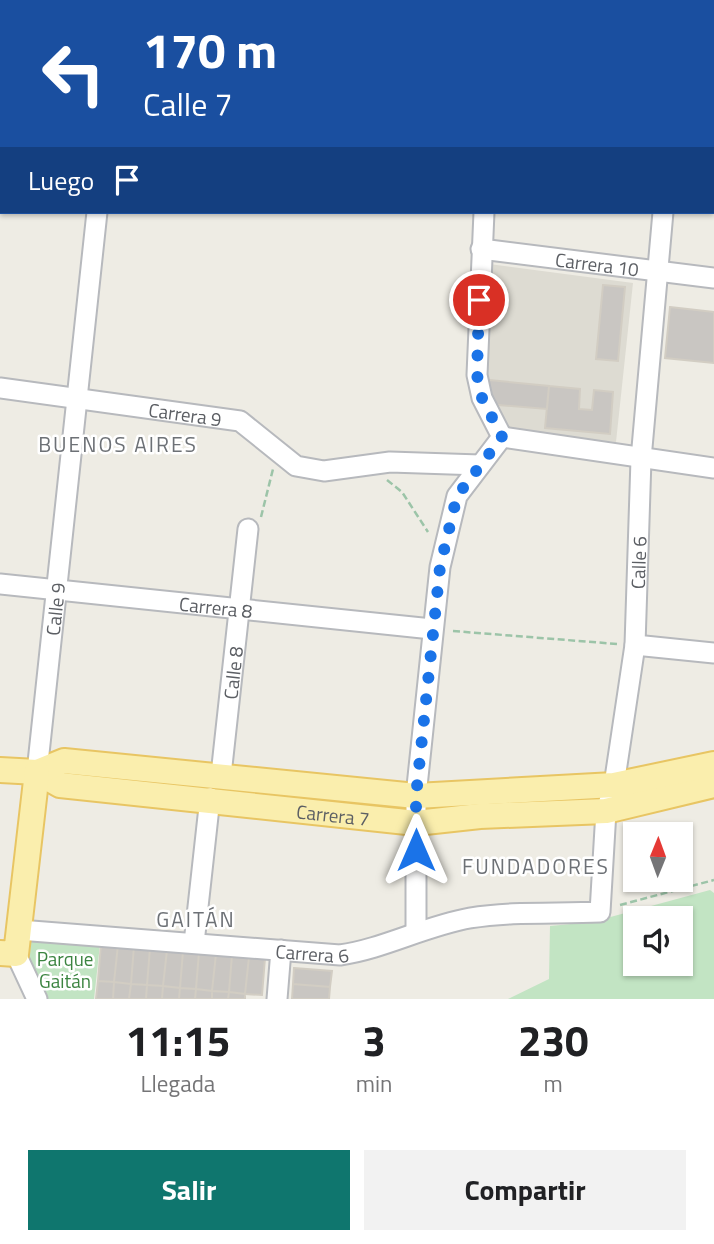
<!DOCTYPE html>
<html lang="es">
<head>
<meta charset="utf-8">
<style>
  body { margin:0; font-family:"Titillium Web",sans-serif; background:#f2f2f2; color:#202124; height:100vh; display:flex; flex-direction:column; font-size:26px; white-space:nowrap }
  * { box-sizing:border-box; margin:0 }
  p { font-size:23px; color:#757577 }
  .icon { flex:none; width:38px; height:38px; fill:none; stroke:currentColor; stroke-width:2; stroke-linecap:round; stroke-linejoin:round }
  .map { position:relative; height:999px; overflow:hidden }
  .panel { display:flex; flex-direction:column; background:#fff; flex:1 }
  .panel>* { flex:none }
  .banner { position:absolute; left:0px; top:0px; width:714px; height:214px; box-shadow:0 2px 5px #0004; background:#1a4fa0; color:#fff; overflow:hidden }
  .needle { width:46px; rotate:1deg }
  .buttons { position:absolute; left:623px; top:822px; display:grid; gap:14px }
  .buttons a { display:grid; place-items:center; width:70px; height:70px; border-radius:0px; background:#fff; box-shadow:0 2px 5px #0004; font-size:35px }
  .pin { position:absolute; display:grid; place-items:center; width:60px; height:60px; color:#fff; margin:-30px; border:4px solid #fff; border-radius:50%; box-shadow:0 2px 7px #0007 }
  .me { position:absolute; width:77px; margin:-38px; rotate:0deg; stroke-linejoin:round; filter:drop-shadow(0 0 5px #0008) }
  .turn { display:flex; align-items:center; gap:24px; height:147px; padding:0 28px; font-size:32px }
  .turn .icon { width:91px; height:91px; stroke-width:2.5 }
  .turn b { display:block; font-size:49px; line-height:60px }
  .then { display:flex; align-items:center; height:66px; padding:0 28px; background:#0003; gap:14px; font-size:26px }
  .eta { display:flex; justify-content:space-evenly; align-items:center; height:119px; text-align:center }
  .eta b { font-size:42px; font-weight:700; line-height:49px }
  .button { display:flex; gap:14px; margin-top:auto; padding:14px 28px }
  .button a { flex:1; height:80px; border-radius:0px; background:#0f766e; color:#fff; font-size:28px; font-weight:700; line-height:80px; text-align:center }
  .button a+a { background:#f2f2f2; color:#202124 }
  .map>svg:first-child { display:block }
</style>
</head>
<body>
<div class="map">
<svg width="714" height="999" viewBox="0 0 714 999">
  <rect width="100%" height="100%" fill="#eeece4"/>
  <path fill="#dddbd2" d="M489,264L633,283L616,442L512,433L475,390Z"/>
  <path fill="#c2e4c3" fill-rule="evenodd" d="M710,890L714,893V999H508L549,979L550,926L592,922ZM635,919H681V964H635Z
    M38,937L100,944L94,999H46L27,965L29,942Z"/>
  <path fill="#c9c6c2" stroke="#d2cdc3" stroke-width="2" d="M603,285L625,287L618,361L596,359Z
    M670,307L714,312V363L665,358Z
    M489,380L549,386L547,409L487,404Z
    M549,386L580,389L579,409L592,410L594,390L613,392L610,434L545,428Z
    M101,944L118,945L114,982L98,981Z
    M118,945L134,946L131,984L114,982Z
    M134,946L150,948L147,985L131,984Z
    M150,948L167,950L163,986L147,985Z
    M167,950L183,951L180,988L163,986Z
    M183,951L199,952L196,989L180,988Z
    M199,952L216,954L212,991L196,989Z
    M216,954L232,955L229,992L212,991Z
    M232,955L249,957L245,994L229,992Z
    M249,957L265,958L262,995L245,994Z
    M294,968L332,971L330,987L293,984Z
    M98,981L114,982L113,999H96Z
    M114,982L131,984L129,999H113Z
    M131,984L147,985L146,999H129Z
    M293,984L330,987L329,999H292Z
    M147,985L163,986L162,999H146Z
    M163,986L180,988L179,999H162Z
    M180,988L196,989L195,999H179Z
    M196,989L212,991V999H195Z
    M212,991L229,992L228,999H212Z
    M229,992L245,994V999H228Z"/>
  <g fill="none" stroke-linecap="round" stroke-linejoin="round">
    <g stroke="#b7b9bd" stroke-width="23">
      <g id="minor">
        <path d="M135,0V2"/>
        <path d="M289,2L290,0"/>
        <path d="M507,2V0"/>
        <path d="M687,2V0"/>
        <path d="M712,82H714"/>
        <path d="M0,185H2"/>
        <path d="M484,212L477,375L482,398L502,437"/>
        <path id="s1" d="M481,249L714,278"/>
        <path id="s2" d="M0,388L240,421L296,466L324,471L390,462L480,465"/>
        <path d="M502,437L714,468"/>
        <path id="s3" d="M0,584L432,629"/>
        <path d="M635,645L714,653"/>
        <path id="s4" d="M37,772L97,212"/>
        <path id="s5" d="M221,775L248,529"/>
        <path id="s6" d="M19,930L340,955C383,949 425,926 470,918C512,911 557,914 600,912L606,811L614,785L635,645L641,459L663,212"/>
        <path d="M416,931V796L440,567L457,496L502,437"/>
        <path d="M194,943L210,798"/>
        <path d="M16,954L37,999"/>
        <path d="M277,999L281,950"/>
      </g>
    </g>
    <g stroke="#e8c563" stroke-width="28">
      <g id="major">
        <path id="s7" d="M0,770L37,772L60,785L416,823L480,816L606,811L714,785"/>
        <path d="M37,772L64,761L416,796L614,785L714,764"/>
        <path d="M0,953L16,954L37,772"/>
      </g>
    </g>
    <path stroke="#9cc4a8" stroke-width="2.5" stroke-dasharray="7 3.5" stroke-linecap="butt" d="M583,2V0
      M387,480L402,492L428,532
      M261,517L273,469
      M453,631L617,644
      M620,905L714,880"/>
    <use href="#minor" stroke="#fff" stroke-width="19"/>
    <use href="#major" stroke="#faeead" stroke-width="24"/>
  </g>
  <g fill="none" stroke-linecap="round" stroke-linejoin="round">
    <path stroke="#1a73e8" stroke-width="12" stroke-dasharray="0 21.6" d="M416,850V796L440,567L457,496L502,437L482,398L477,375L479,300"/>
  </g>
  <g text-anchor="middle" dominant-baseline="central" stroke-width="5" stroke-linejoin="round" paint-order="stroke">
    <g font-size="19" fill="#5c5f64" stroke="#fff">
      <text stroke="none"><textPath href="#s1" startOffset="117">Carrera 10</textPath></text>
      <text stroke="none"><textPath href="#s2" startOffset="187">Carrera 9</textPath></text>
      <text stroke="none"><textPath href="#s6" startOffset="940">Calle 6</textPath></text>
      <text stroke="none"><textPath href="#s3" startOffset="217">Carrera 8</textPath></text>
      <text stroke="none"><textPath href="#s4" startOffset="164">Calle 9</textPath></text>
      <text stroke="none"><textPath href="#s5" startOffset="103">Calle 8</textPath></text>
      <text stroke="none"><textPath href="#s7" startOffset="338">Carrera 7</textPath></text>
      <text stroke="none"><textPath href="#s6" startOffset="294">Carrera 6</textPath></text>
    </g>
    <g font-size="19" fill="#3b8440" stroke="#fff">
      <text x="65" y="958">Parque<tspan x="65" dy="22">Gaitán</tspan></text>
    </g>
    <g font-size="21" letter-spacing="2" fill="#6d7176" stroke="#fff">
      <text x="118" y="444">BUENOS AIRES</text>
      <text x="536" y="866">FUNDADORES</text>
      <text x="196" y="919">GAITÁN</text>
    </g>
  </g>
</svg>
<div class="buttons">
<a><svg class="needle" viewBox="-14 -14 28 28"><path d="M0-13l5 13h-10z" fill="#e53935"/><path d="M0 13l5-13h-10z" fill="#757577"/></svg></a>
<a><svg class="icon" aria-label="sound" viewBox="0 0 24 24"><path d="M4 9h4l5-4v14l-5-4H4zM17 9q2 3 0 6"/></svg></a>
</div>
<div class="pin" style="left:479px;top:300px;background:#d93025"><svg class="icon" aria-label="arrive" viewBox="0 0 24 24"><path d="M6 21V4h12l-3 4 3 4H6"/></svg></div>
<svg class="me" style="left:416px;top:850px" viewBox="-20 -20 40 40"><path d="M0-17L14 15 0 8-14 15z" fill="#1a73e8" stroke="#fff" stroke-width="4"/></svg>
<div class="banner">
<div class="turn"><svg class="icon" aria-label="left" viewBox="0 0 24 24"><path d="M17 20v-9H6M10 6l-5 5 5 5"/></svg><div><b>170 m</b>Calle 7</div></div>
<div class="then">Luego<svg class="icon" aria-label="arrive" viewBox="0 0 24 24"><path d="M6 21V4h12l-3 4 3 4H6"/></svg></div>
</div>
</div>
<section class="panel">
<div class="eta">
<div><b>11:15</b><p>Llegada</p></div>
<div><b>3</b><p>min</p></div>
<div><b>230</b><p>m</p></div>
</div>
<div class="button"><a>Salir</a><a>Compartir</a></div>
</section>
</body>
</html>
